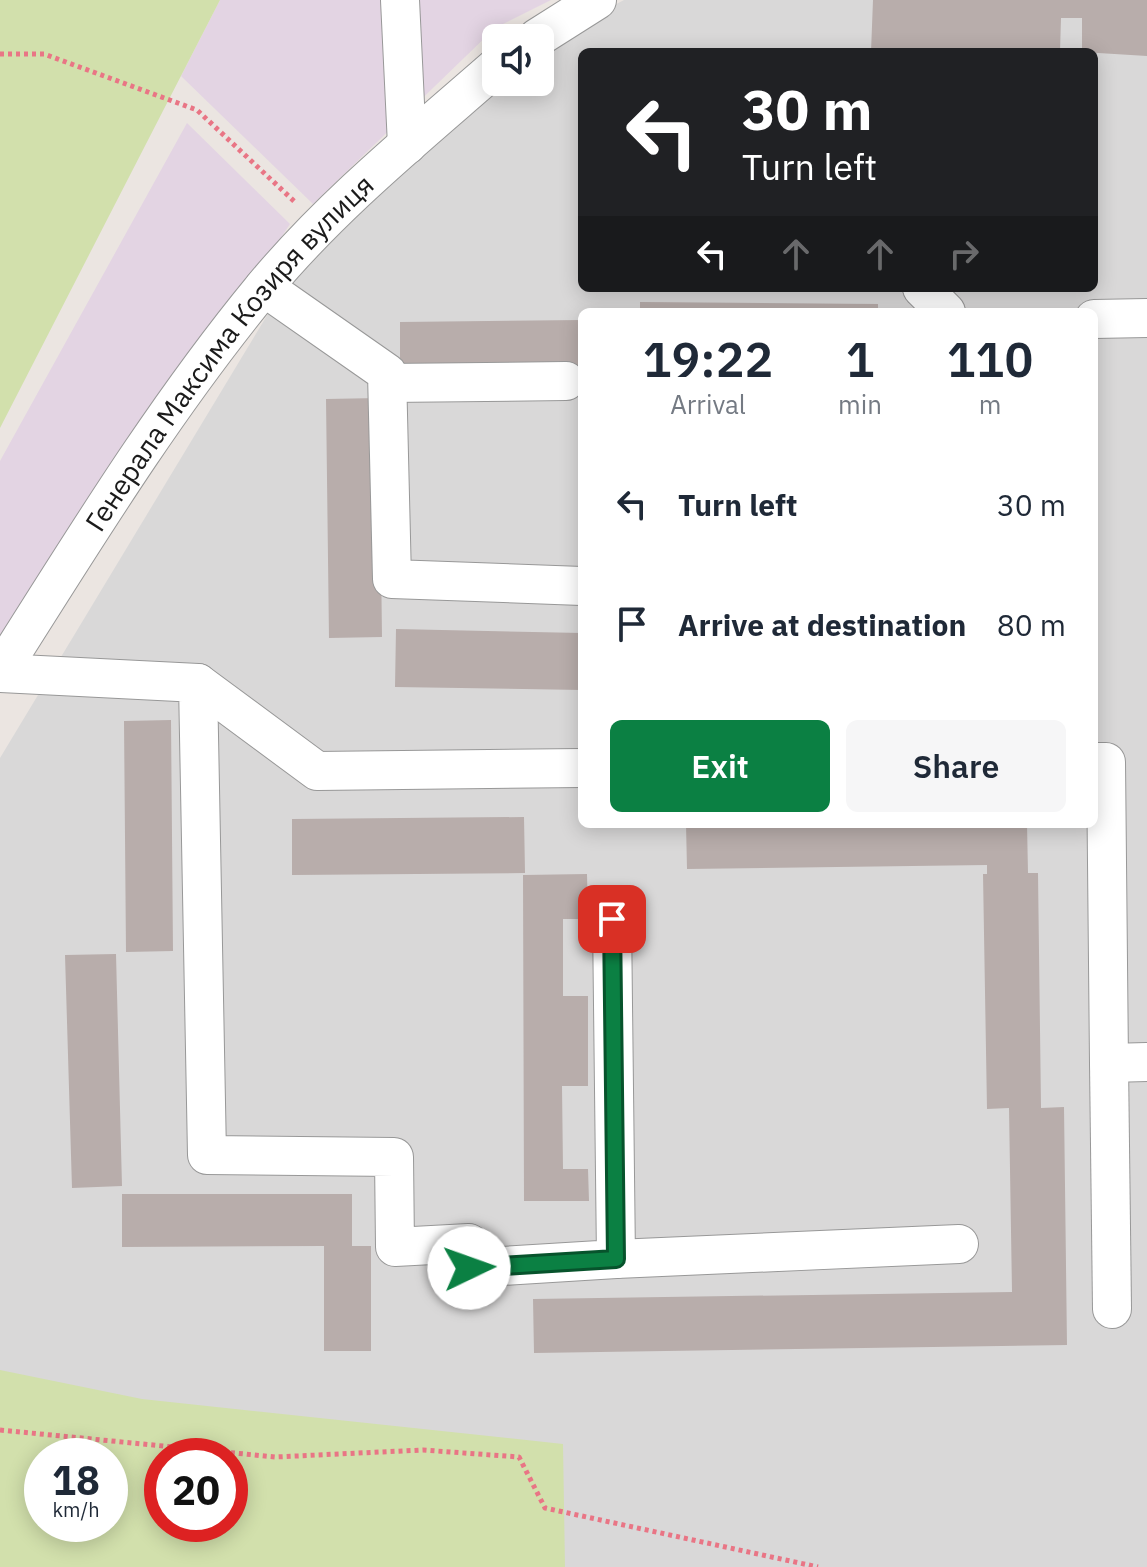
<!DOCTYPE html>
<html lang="en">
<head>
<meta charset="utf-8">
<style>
  body { margin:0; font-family:"IBM Plex Sans",sans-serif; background:#f6f6f7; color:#1f2937; height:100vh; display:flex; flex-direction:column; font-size:30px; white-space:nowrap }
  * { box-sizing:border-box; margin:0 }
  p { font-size:26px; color:#747a83 }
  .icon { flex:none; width:44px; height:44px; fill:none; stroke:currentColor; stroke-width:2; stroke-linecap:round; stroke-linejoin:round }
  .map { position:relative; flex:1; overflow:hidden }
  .drawer { position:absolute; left:578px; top:308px; width:520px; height:520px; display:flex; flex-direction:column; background:#fff; border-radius:12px; box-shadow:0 4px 20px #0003 }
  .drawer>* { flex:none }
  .hud { position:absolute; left:578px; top:48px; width:520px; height:244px; border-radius:12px; box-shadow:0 4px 20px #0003; background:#202124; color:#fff; overflow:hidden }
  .tools { position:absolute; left:482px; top:24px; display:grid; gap:16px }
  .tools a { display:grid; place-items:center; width:72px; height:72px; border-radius:12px; background:#fff; box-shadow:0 4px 20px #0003; font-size:40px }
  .speed { position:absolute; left:24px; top:1438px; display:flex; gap:16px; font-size:40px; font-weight:700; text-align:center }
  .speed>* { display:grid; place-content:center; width:104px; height:104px; border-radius:50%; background:#fff; box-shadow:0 4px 20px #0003; line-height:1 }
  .speed small { font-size:20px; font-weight:400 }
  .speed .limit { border:12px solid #d22; background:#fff; color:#111 }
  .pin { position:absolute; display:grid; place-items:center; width:68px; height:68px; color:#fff; margin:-34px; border-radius:16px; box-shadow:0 4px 12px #0006 }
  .me { position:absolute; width:88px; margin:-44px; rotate:87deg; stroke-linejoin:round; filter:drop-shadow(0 0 6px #0008) }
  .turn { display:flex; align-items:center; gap:28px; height:168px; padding:0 32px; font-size:36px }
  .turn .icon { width:104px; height:104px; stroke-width:2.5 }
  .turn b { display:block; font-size:56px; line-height:68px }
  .lanes { display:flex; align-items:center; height:76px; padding:0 32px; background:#0003; justify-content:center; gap:40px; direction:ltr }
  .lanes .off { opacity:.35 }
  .eta { display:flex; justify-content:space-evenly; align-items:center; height:136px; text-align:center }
  .eta b { font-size:48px; font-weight:600; line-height:56px }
  .action { display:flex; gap:16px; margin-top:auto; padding:16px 32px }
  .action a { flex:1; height:92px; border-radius:12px; background:#0b8043; color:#fff; font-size:32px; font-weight:600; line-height:92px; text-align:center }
  .action a+a { background:#f6f6f7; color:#1f2937 }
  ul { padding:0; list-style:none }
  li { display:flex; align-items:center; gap:24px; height:120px; padding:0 32px }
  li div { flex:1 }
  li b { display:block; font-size:30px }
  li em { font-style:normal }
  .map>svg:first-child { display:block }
</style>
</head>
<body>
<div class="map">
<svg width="1147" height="1567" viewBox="0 0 1147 1567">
  <rect width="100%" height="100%" fill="#ebe5e1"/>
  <path fill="#d9d8d8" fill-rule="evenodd" d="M624,0H1147V1567H0V758L286,284L361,205L501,82H540V47L548,40ZM582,52H1094V288H582ZM582,312H1094V824H582ZM42,1456H110V1524H42ZM162,1456H230V1524H162Z"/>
  <path fill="#e3d4e3" d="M220,0H551L495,28L313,204L181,76Z
    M187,123L290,224L0,661V461Z"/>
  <path fill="#d2e0ac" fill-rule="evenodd" d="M0,0H220L0,428Z
    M0,1370L142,1399L563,1444L565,1567H0ZM42,1456H110V1524H42ZM162,1456H230V1524H162Z"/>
  <path fill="#b8adab" d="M873,0H1147V56L1082,52V18H1061L1060,52H871Z
    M640,302L878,304V312H640Z
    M582,320V372L400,374V322Z
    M379,398L382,637L329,638L326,399Z
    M396,629L582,633V690L395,687Z
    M171,720L173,951L126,952L124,721Z
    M524,817L525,873L292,875V819Z
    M686,824H1027L1028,873H1038L1041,1108L1064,1107L1067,1345L534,1353L533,1299L1012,1292L1009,1108L987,1109L983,874H987V865L687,869Z
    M587,874L588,919H563V996H588V1086H562L563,1169H588L589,1201H524L523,875Z
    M116,954L122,1186L72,1188L65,955Z
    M122,1194H352V1246H371V1351H324V1246L122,1247Z"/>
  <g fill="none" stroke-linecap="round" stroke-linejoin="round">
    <g stroke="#989898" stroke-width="40">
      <g id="minor">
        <path d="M400,0L407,145"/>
        <path d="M537,38L597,0"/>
        <path d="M264,287L387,373L392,579L582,586"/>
        <path d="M922,288L946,312"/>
        <path d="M1094,319L1147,318"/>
        <path d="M388,383L566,381"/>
        <path id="s1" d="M0,672C83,541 164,408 263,288C331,206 416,137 496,67"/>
        <path d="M0,673L198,683L207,1155L394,1157L395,1247L469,1243V1268L616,1259L612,919"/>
        <path d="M198,683L317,771L582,768"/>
        <path d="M1094,762H1106L1109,1063L1147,1062"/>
        <path d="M1109,1063L1112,1309"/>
        <path d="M616,1259L959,1244"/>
      </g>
    </g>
    <path stroke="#e97585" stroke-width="5" stroke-dasharray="4 4" stroke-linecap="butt" d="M0,54H44L197,110L296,203
      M0,1430L275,1457L423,1450L519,1457L545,1508L818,1567"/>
    <use href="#minor" stroke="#fff" stroke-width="38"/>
  </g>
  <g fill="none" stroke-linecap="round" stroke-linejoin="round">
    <g stroke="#07532c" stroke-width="20">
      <path id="route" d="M469,1268L616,1259L612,919"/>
    </g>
    <use href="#route" stroke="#0b8043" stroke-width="14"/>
  </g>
  <g text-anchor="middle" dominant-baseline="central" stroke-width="6" stroke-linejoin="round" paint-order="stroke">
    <g font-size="28" fill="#1b1b1b" stroke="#fff">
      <text stroke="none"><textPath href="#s1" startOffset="394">Генерала Максима Козиря вулиця</textPath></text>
    </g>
  </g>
</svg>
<div class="tools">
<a><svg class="icon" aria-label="sound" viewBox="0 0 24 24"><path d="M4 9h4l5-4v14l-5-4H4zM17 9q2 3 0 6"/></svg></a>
</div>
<div class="speed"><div>18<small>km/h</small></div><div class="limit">20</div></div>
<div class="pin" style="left:612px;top:919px;background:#d93025"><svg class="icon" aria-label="arrive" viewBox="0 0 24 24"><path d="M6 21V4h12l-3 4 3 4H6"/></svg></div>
<svg class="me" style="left:469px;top:1268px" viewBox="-20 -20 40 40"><circle r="19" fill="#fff"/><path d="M0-13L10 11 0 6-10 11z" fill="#0b8043"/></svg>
<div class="hud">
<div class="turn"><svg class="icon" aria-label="left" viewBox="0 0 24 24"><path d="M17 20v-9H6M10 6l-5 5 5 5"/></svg><div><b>30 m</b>Turn left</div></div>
<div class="lanes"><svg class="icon" aria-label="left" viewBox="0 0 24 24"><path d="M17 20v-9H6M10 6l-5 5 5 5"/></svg><svg class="icon off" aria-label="ahead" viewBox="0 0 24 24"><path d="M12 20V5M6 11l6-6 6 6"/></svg><svg class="icon off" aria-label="ahead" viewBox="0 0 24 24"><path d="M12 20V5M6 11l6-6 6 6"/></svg><svg class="icon off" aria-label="right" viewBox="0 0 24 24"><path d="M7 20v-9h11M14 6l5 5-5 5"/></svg></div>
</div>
<section class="drawer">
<div class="eta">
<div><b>19:22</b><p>Arrival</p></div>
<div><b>1</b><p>min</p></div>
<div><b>110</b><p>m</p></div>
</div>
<ul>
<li><svg class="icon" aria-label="left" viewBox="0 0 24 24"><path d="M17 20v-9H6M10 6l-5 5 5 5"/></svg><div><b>Turn left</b></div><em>30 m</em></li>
<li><svg class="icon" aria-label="arrive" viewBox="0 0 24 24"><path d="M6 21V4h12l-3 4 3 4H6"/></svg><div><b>Arrive at destination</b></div><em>80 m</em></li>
</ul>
<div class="action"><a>Exit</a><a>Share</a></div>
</section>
</div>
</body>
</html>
